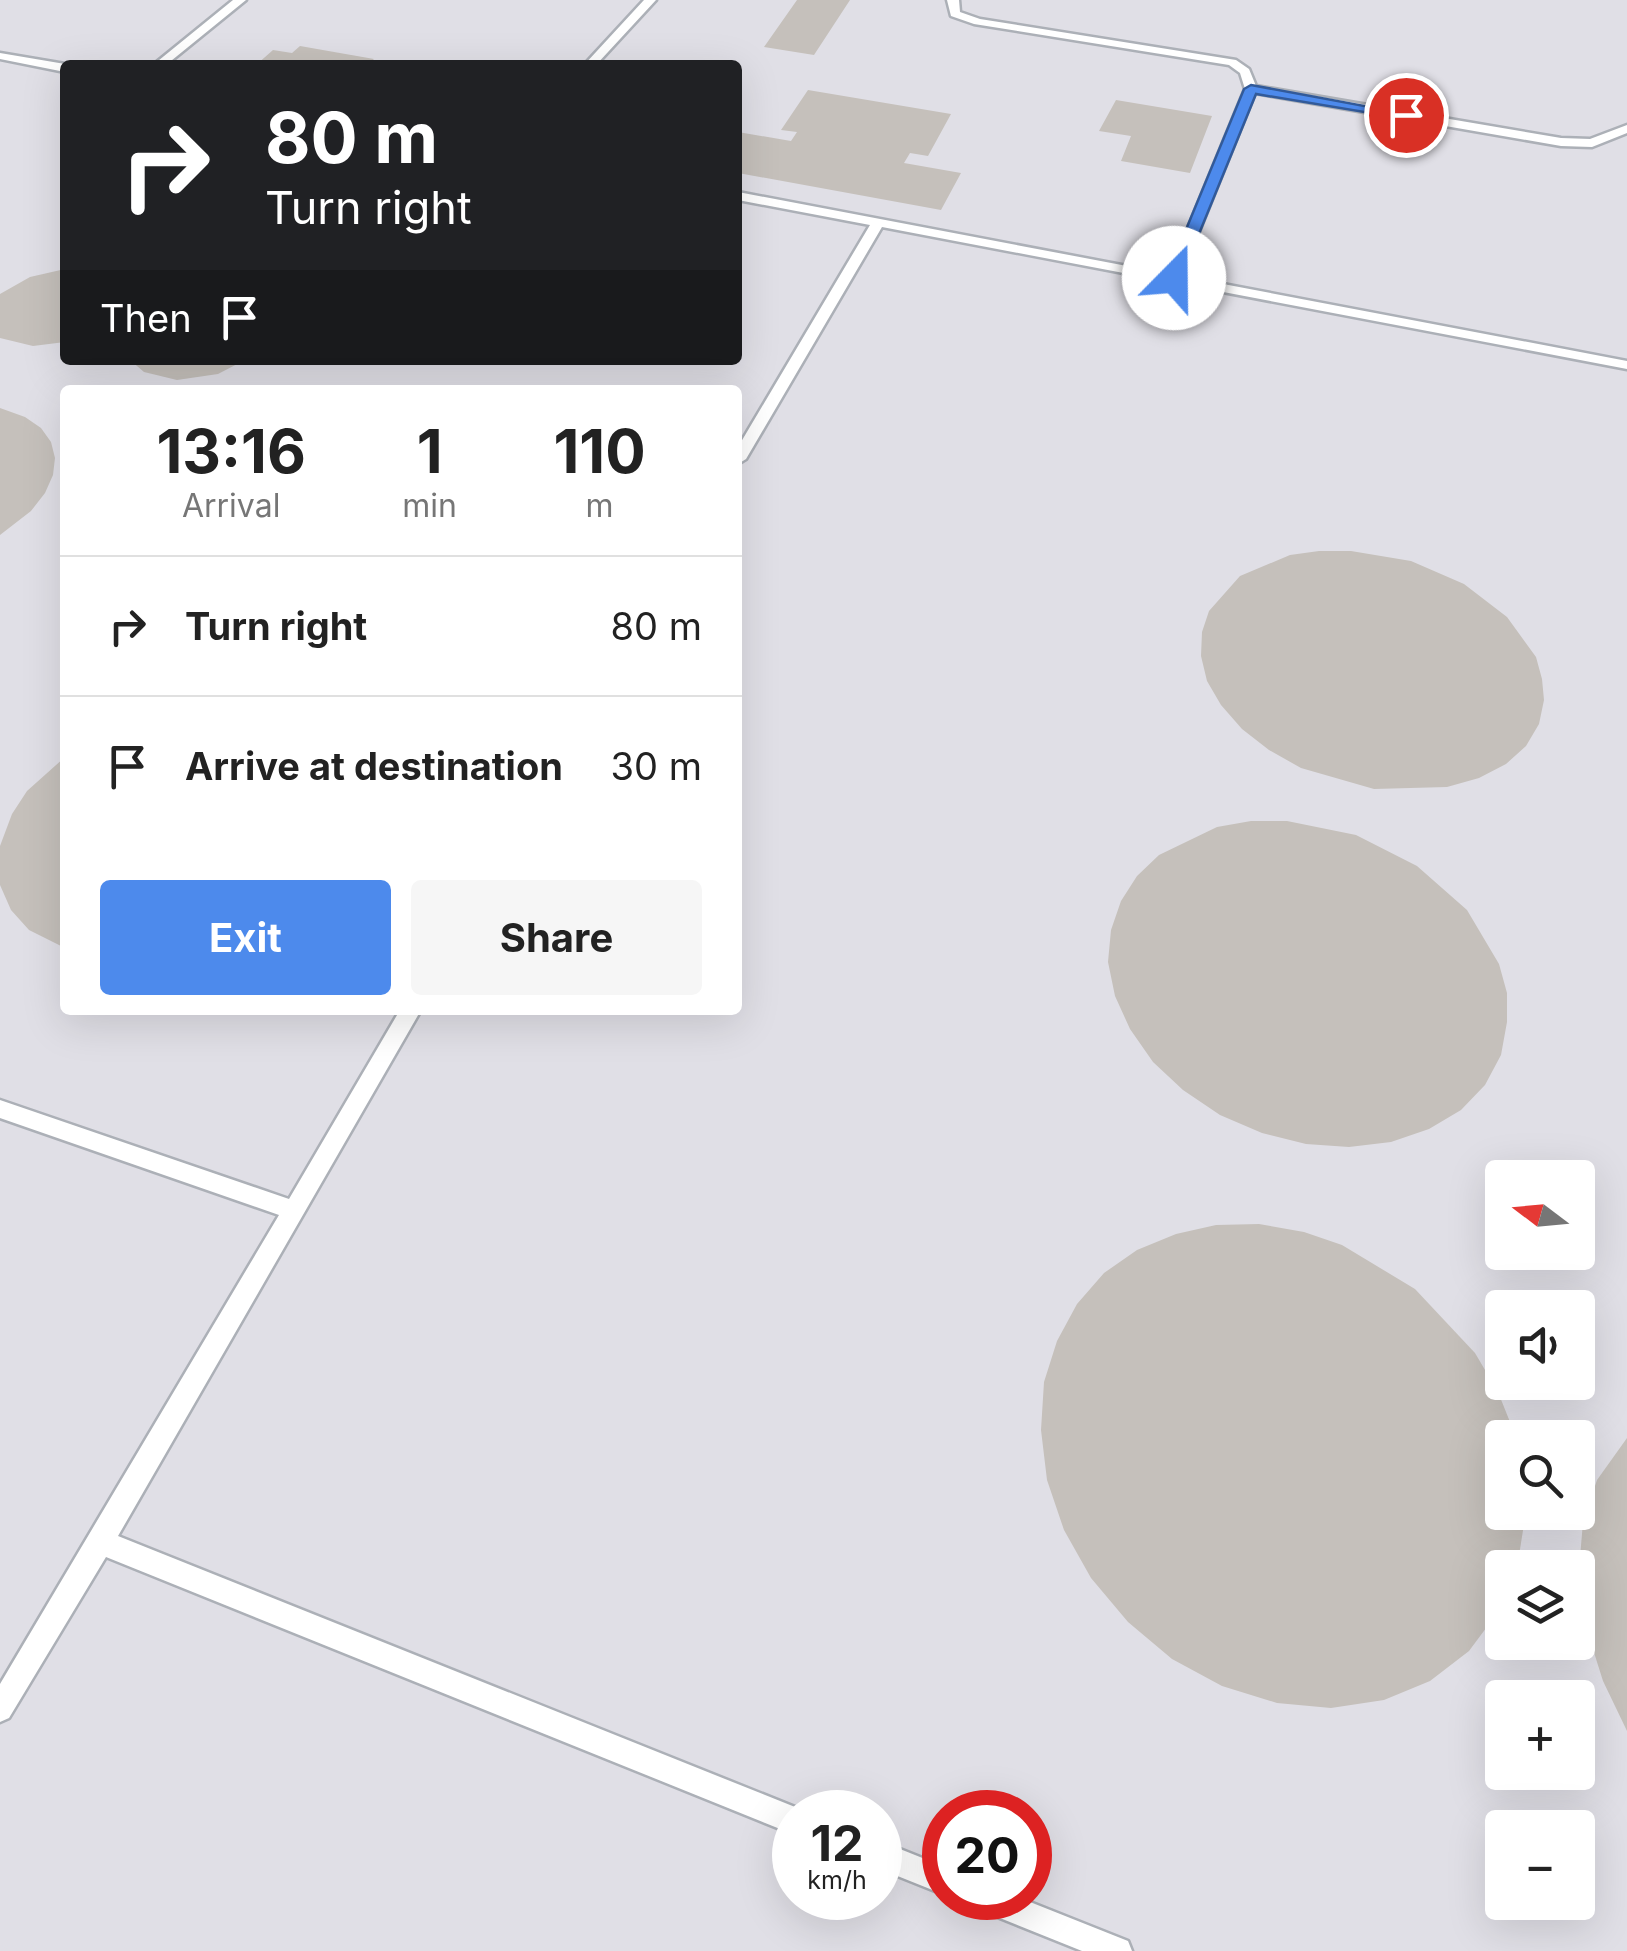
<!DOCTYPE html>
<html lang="en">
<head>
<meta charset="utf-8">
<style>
  body { margin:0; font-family:Inter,sans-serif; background:#f6f6f6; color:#222; height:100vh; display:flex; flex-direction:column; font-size:38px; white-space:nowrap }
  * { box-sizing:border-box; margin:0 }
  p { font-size:32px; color:#767676 }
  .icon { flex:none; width:55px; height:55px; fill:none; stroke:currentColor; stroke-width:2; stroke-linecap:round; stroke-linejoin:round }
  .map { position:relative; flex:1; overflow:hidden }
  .side { position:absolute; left:60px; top:385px; width:682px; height:630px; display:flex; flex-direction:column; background:#fff; border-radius:10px; box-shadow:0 10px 40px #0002 }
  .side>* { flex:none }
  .hud { position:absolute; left:60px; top:60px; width:682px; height:305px; border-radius:10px; box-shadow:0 10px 40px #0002; background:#202124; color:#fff; overflow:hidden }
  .needle { width:65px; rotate:286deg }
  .fabs { position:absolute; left:1485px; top:1160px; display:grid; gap:20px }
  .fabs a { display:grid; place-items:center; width:110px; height:110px; border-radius:10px; background:#fff; box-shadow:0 10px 40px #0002; font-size:50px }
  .speed { position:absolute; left:772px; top:1790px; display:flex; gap:20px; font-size:50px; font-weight:700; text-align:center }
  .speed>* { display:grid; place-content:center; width:130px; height:130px; border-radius:50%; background:#fff; box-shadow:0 10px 40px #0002; line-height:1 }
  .speed small { font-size:25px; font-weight:400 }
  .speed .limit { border:15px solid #d22; background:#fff; color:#111 }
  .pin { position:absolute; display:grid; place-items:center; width:85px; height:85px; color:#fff; margin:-42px; border:5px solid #fff; border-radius:50%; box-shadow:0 2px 10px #0007 }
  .me { position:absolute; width:110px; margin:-55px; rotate:22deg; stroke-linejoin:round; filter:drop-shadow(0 0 8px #0008) }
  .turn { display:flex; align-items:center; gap:35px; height:210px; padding:0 40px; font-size:45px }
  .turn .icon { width:130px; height:130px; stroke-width:2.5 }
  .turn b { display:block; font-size:70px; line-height:85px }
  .then { display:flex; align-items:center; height:95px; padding:0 40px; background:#0003; gap:20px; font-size:38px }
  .eta { display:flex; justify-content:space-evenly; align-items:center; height:170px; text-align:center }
  .eta b { font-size:60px; font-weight:700; line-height:70px }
  .primary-button { display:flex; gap:20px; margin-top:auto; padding:20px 40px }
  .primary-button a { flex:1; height:115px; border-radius:10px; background:#4d8aec; color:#fff; font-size:40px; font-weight:700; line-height:115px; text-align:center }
  .primary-button a+a { background:#f6f6f6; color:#222 }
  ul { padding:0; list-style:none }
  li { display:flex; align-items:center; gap:30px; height:140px; padding:0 40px; border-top:2px solid #e0e0e0 }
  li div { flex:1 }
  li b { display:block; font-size:38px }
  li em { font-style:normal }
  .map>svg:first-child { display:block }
</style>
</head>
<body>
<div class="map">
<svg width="1627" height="1951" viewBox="0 0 1627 1951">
  <rect width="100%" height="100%" fill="#ece4e0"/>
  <path fill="#e0dfe6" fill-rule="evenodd" d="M0,0H1627V1951H0ZM65,65H738V360H65ZM65,390H738V1010H65ZM1502,1178H1578V1252H1502ZM1502,1308H1578V1382H1502ZM1502,1438H1578V1512H1502ZM1502,1568H1578V1642H1502ZM1502,1698H1578V1772H1502ZM795,1812H880V1898H795ZM945,1812H1030V1898H945ZM1502,1828H1578V1902H1502Z"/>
  <path fill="#c5c0bb" d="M797,0H850L814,55L764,47Z
    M300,46L374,59L367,65H256L273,50L292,53Z
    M808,90L951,114L928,156L910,153L904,163L961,173L941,210L738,173V132L791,141L797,132L781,130Z
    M1116,100L1212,116L1190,173L1121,161L1131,136L1099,131Z
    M65,269V342L33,346L0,338V294L30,277Z
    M130,360H245L218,374L177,380L144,372Z
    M0,408L25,417L41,428L51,442L55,458L53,475L45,493L31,511L0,535Z
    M1319,551H1351L1411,561L1464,584L1507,617L1536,657L1542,679L1544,700L1539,724L1526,746L1506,764L1479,778L1447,787L1374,789L1301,768L1269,750L1242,729L1221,705L1207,681L1201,656L1202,632L1209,611L1240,576L1290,555Z
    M65,757V948L29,930L11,910L0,885V846L12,814L27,791Z
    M1251,821H1287L1356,835L1417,866L1467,910L1499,964L1507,993V1022L1501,1055L1485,1085L1461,1110L1429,1129L1391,1142L1349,1147L1306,1144L1262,1133L1220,1115L1183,1090L1153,1062L1130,1029L1115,996L1108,962L1111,930L1121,901L1137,876L1159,855L1217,827Z
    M1259,1224L1304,1232L1342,1245L1415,1289L1475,1353L1498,1392L1514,1432L1515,1438H1502V1512H1525V1518L1517,1568H1502V1603L1498,1612L1469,1651L1430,1681L1384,1700L1331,1708L1277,1703L1222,1686L1172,1659L1128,1622L1091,1578L1064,1530L1047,1480L1041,1430L1044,1382L1057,1341L1077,1304L1104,1273L1137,1250L1176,1234L1216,1225Z
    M1627,1438V1731L1603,1681L1585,1624L1579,1569L1583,1522L1597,1480Z"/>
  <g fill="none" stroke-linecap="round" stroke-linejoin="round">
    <g stroke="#acb0b7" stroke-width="5">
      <path id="lane" d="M233,0H246L166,65H153Z
        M644,0H656L596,65H584Z
        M947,0H959L960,12L980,19L1236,60L1249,69L1256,86L1561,138L1590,139L1627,125V133L1592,147L1561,146L1255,93L1181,276L1627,361V369L882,227L746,459L738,464V447L870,225L738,200V192L1169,274L1245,89L1240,73L1229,65L974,24L951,16Z
        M0,53L65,64L67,65L65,72L0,59Z
        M400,1010H421L118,1536L805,1811L795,1812V1835L106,1557L9,1718L0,1722V1684L279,1215L0,1118V1100L289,1199Z
        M880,1841L945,1867V1895L880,1869Z
        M971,1898H1020L1128,1941L1132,1951H1082L975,1908Z"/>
    </g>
    <use href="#lane" fill="#fff" fill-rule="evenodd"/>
  </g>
  <path fill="#4d8aec" stroke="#325a99" stroke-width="2.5" d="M1251,85L1413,115L1406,119L1256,94L1181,278L1168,281L1166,278L1244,89Z"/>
</svg>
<div class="fabs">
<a><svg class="needle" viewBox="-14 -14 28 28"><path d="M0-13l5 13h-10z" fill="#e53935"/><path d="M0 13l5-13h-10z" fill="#767676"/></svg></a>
<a><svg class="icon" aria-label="sound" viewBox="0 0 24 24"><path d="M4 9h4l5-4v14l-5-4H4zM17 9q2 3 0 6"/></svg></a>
<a><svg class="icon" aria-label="search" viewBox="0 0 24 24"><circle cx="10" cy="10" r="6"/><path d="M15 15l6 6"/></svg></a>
<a><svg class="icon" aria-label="layers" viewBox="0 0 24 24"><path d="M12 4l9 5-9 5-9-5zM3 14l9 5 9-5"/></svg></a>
<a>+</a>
<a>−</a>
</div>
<div class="speed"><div>12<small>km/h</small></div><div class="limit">20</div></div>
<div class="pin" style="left:1406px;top:115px;background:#d93025"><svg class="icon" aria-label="arrive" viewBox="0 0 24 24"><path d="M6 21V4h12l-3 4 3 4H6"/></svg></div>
<svg class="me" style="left:1174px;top:278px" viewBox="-20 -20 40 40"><circle r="19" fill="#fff"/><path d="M0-13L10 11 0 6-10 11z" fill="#4d8aec"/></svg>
<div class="hud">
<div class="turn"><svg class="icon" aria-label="right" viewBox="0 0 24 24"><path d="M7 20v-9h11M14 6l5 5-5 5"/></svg><div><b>80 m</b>Turn right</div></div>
<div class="then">Then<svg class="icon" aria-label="arrive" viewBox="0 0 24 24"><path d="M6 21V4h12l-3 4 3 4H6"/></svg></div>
</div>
<section class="side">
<div class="eta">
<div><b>13:16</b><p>Arrival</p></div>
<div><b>1</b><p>min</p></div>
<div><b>110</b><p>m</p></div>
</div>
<ul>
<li><svg class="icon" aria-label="right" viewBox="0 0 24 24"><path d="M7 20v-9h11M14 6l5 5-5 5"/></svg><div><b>Turn right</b></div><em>80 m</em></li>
<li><svg class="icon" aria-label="arrive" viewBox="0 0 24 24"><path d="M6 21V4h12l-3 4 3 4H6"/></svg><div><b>Arrive at destination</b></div><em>30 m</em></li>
</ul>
<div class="primary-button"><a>Exit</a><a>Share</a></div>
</section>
</div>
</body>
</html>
